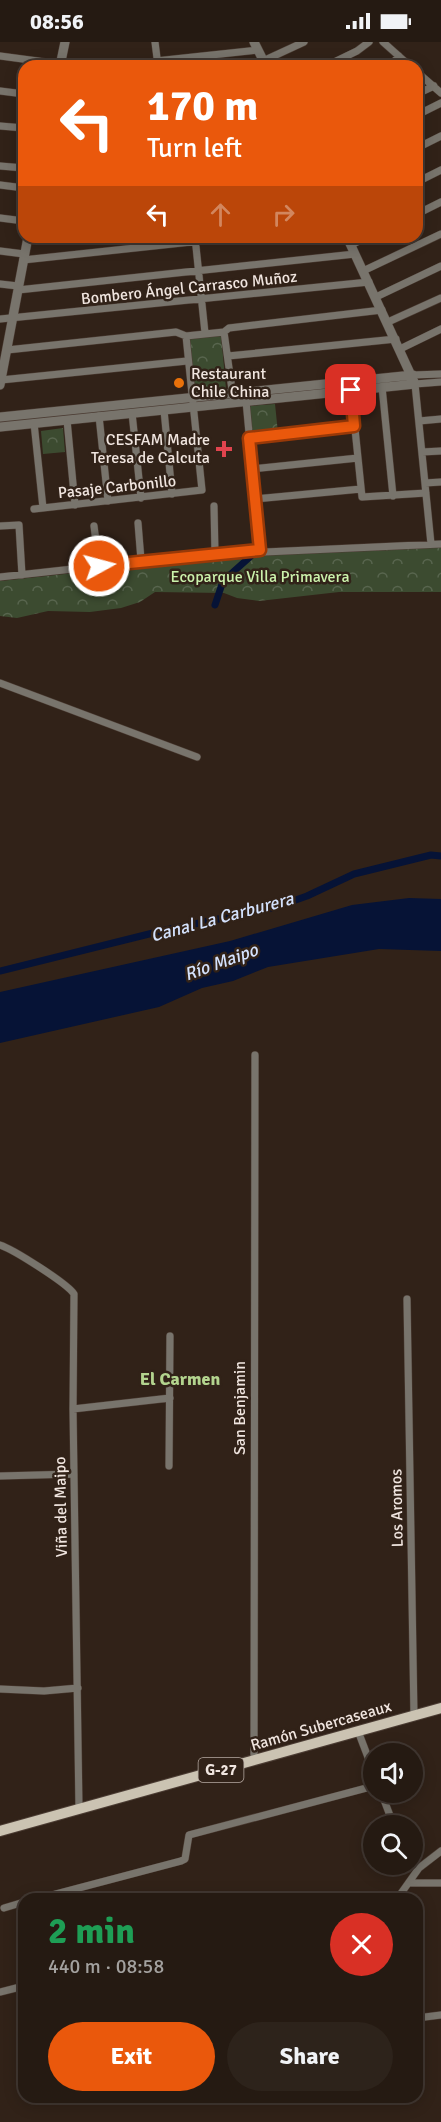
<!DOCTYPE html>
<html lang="en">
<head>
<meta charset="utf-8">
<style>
  body { margin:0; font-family:Signika,sans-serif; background:#2d231b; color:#f1f3f6; height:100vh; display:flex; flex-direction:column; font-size:22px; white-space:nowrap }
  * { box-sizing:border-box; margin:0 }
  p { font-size:20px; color:#a3a19f }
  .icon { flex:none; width:33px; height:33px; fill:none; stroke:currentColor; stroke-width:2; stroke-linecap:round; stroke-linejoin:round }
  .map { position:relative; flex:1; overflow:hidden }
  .panel { position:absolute; left:18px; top:1851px; width:405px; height:210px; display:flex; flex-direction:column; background:#251a12; border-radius:18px; box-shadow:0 3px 15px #0003,0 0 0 2px #423832 }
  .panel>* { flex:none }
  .guide { position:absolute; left:18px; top:18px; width:405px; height:183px; border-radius:18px; box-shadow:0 3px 15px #0003,0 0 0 2px #423832; background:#ea580c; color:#fff; overflow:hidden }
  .tools { position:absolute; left:363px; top:1701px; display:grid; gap:12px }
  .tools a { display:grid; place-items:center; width:60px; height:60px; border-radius:50%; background:#251a12; box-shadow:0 3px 15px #0003,0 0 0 2px #423832; font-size:30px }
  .pin { position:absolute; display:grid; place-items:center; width:51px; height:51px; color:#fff; margin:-26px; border-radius:12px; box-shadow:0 3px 9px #0006 }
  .me { position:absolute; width:66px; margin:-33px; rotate:83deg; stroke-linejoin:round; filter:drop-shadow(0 0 4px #0008) }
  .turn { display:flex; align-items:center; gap:21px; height:126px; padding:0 30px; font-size:27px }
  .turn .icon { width:78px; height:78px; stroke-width:2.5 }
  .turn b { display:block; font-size:42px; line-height:51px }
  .lanes { display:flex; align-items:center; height:57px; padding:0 30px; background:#0003; justify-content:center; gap:30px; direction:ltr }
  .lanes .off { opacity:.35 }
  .round { display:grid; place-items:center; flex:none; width:63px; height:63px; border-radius:32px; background:#2d231b }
  .summary { display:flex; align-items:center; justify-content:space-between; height:102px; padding:0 30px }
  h1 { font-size:36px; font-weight:700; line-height:45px; color:#1e9e55 }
  .cta { display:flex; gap:12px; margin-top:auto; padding:12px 30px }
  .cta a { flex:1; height:69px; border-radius:36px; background:#ea580c; color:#fff; font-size:24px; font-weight:700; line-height:69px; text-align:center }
  .cta a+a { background:#2d231b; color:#f1f3f6 }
  .status { display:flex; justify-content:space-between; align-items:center; height:42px; padding:0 30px; background:#251a12; direction:ltr }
  .status svg { height:16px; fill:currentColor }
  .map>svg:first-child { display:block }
</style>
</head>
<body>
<div class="status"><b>08:56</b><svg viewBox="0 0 49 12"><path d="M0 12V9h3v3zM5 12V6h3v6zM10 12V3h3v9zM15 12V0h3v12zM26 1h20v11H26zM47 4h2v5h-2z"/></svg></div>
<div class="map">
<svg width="441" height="2080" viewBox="0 0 441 2080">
  <defs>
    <pattern id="park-crowns" width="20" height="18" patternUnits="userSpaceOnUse" patternTransform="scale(1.5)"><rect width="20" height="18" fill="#3c4b30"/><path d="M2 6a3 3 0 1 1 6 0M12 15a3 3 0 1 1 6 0" fill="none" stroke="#58654e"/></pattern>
  </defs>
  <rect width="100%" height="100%" fill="#312218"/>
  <path fill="url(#park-crowns)" d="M221,292L226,347L193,352L188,296Z
    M275,362L278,391L252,393L249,364Z
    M63,386L65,410L43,412L41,389Z
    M441,505V550H339L259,559L237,556L224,551L155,550L140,560L121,566L90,570L48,569L17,576L0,574V539L223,515Z"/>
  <path fill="#061336" d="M409,856L441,857V909L379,907L268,925L233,939L202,946L159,965L0,1001V950L230,899L352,863Z"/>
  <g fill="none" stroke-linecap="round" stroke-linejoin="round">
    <path stroke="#061336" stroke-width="7" d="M215,563L223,539L251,514
      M0,929L161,889L276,865L307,854L354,832L431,813L441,814"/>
    <g stroke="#4c3d34" stroke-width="8">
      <path id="minor" d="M155,0L158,24
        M383,0L410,24
        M0,14L75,24
        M263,19L304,0
        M109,24L258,8
        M326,24L357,9L369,0
        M390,24L399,14
        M417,30L441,51
        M0,49L24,52
        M417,52L434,44
        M417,73L441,61
        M0,84L24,86
        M417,106L441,94
        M0,124L24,126
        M417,140L441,128
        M0,143L24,146
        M417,172L441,160
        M0,176L24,179
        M195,195L205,291
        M351,203L367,195
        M0,209L24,212
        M23,218L238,195
        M363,229L441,192
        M0,242L18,244
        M18,248L355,212
        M376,255L441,224
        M0,277L369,240
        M388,280L441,256
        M224,290L233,355
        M400,307L441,287
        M7,308L176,290L186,294L224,290L229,286L382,268
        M228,314L396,297
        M413,333L441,332
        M1,338L187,319
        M382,345L393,454
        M351,348L362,455L426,451
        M246,359L260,508
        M164,368L172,452
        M132,371L141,456
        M99,374L108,459
        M67,378L75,463
        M419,379L441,377
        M34,381L43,466
        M249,396L354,384
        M422,410L441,409
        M252,427L358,416
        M425,441L441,440
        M255,457L361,447
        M214,464L215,512
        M34,467L202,448L186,294
        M138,481L141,518
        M0,484L19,483L22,533
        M94,484L99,523
        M431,502L415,342L441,340
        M0,535L200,513L441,502
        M0,641L197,715
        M0,1203C13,1207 68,1242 74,1252L73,1367L79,1767
        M407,1257L414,1674
        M73,1367L170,1356
        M169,1424L170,1294
        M0,1434L74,1432
        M0,1647L44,1649L78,1646
        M358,1689L374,1731
        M254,1718L255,1013
        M381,1750L394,1784
        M410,1841H441
        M37,1857L181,1819L185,1817L189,1793L374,1744
        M397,1857L419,1826L441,1809
        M4,1866L24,1860
        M0,1950L24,1944
        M417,1976L441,1973"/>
    </g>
    <g stroke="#4c3d34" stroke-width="10">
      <path id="tertiary" d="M254,0L266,24
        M60,24L65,0
        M0,343L28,195
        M0,375L413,333
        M0,385L415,342L347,195"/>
    </g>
    <g stroke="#4c3d34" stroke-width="12">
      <path id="primary" d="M0,1789L441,1666"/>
    </g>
    <use href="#minor" stroke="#78746c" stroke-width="7"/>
    <use href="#tertiary" stroke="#78746c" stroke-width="9"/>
    <use href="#primary" stroke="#cbc3b2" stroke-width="10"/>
  </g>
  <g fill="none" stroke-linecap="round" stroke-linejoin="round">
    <g stroke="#983908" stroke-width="15">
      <path id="route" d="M99,524L260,508L249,396L354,384L351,348"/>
    </g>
    <use href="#route" stroke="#ea580c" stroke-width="10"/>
  </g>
  <circle fill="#e8710a" stroke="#312218" stroke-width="2" cx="179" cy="341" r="6"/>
  <path fill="#e0444e" stroke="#312218" stroke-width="2" d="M221 398h6v6h6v6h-6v6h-6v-6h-6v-6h6z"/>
  <g text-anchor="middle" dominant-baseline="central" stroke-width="5" stroke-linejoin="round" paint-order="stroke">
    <rect fill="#312218" stroke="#b7aaa3" stroke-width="1.5" x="198.5" y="1716" width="45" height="24" rx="4.5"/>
    <g font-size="15" font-weight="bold" fill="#f0e5df">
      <text x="221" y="1728">G-27</text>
    </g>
    <g font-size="16" fill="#f0e5df" stroke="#312218">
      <text transform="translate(189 246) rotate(-6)">Bombero Ángel Carrasco Muñoz</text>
      <text transform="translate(117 445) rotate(-6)">Pasaje Carbonillo</text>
      <text transform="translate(240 1366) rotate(-90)">San Benjamin</text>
      <text transform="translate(61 1465) rotate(-91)">Viña del Maipo</text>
      <text transform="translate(397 1466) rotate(-91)">Los Aromos</text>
      <text transform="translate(321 1684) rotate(-16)">Ramón Subercaseaux</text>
    </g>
    <g font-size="16" fill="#f0e5df" stroke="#312218" text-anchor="start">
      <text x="191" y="332">Restaurant<tspan x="191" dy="18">Chile China</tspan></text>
      <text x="210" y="398" text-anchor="end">CESFAM Madre<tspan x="210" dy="18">Teresa de Calcuta</tspan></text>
    </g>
    <g font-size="16" fill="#cbf2ac" stroke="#312218">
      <text x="260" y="535">Ecoparque Villa Primavera</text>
    </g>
    <g font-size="18" font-style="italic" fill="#d4e2fd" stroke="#312218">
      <text transform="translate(222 875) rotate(-15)">Canal La Carburera</text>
      <text transform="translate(221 920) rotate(-20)">Río Maipo</text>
    </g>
    <g font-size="18" font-weight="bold" fill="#b3d48e" stroke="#312218">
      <text x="180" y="1337">El Carmen</text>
    </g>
  </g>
</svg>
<div class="tools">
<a><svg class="icon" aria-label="sound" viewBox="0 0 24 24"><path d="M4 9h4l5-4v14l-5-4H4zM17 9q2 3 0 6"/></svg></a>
<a><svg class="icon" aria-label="search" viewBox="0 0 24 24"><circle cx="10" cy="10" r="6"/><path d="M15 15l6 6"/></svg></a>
</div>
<div class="pin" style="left:351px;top:348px;background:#d93025"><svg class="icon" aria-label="arrive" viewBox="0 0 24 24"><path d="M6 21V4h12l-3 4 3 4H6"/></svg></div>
<svg class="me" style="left:99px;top:524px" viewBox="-20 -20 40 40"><circle r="17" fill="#ea580c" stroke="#fff" stroke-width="3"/><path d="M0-11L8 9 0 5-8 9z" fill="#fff"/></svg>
<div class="guide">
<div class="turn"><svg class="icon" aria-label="left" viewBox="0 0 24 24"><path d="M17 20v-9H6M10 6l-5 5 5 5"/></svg><div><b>170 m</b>Turn left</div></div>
<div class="lanes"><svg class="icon" aria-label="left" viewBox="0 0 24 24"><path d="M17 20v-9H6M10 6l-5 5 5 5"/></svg><svg class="icon off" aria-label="ahead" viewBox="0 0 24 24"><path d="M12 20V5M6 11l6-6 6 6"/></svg><svg class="icon off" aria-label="right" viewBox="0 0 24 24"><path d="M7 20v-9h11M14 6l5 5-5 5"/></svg></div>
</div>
<section class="panel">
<div class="summary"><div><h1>2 min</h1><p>440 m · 08:58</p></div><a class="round" style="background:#d93025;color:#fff"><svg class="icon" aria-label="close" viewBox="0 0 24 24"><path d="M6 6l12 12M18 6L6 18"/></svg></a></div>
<div class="cta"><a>Exit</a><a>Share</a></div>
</section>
</div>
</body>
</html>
